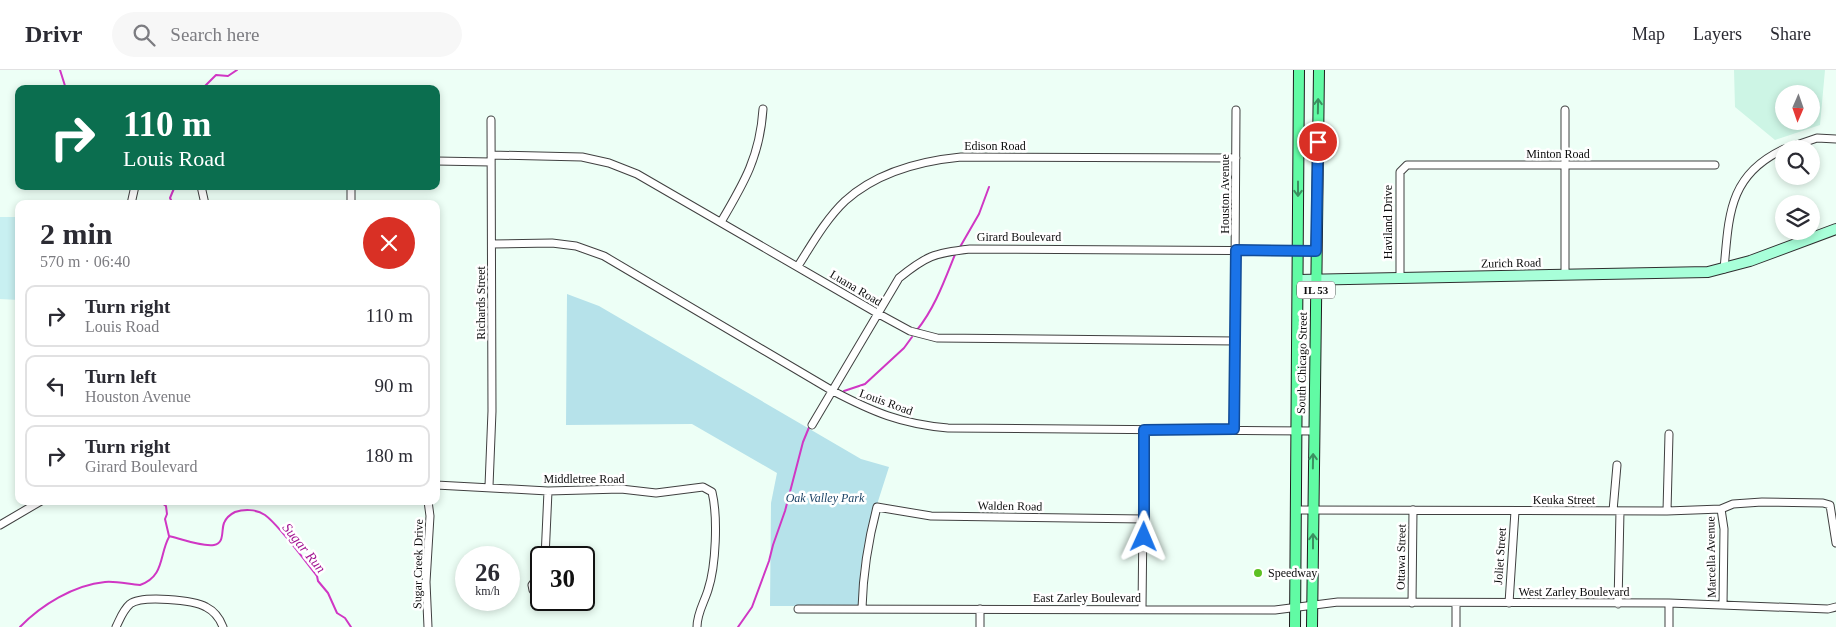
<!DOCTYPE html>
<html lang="en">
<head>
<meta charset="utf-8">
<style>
  body { margin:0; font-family:Georgia,serif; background:#f7f7f7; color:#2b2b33; height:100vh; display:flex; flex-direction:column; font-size:19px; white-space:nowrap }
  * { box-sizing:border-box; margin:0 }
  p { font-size:16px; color:#7c7c81 }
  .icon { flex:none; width:28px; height:28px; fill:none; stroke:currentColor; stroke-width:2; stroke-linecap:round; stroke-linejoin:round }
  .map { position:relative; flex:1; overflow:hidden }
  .drawer { position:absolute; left:15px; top:130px; width:425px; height:305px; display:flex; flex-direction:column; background:#fff; border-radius:10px; box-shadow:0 2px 8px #0003 }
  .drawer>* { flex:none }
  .hud { position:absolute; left:15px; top:15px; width:425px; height:105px; border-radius:10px; box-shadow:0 2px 8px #0003; background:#0b6e4f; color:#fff; overflow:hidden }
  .needle { width:32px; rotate:182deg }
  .tools { position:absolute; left:1775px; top:15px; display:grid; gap:10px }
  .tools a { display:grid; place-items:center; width:45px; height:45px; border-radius:50%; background:#fff; box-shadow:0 2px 8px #0003; font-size:25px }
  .speed { position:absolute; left:455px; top:476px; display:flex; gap:10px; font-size:25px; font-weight:700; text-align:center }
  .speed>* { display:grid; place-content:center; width:65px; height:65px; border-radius:50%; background:#fff; box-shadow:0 2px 8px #0003; line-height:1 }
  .speed small { font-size:12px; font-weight:400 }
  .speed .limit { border:2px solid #111; border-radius:8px; background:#fff; color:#111 }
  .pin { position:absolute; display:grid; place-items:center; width:42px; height:42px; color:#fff; margin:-21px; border:2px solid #fff; border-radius:50%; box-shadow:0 1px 5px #0007 }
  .me { position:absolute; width:55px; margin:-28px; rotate:1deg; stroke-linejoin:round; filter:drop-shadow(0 0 4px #0008) }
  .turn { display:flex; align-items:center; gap:18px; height:105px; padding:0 25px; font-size:22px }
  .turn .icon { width:65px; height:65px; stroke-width:2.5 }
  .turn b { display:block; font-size:35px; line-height:42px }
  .round { display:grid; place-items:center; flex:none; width:52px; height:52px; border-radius:26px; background:#f7f7f7 }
  .head { display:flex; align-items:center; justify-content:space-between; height:85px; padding:0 25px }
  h1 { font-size:30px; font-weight:600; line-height:38px }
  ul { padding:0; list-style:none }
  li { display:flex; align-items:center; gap:15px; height:62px; margin:0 10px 8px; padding:0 15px; border:2px solid #e1e1e2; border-radius:10px }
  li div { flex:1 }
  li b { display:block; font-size:19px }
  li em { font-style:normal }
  header { display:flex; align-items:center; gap:30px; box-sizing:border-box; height:70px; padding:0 25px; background:#fff; border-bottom:1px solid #e1e1e2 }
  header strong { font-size:24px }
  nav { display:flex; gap:28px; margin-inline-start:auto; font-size:18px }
  .search { width:350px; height:45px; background:#f7f7f7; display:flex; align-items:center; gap:12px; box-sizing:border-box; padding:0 18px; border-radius:28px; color:#7c7c81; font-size:19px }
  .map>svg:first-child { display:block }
</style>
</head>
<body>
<header>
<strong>Drivr</strong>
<div class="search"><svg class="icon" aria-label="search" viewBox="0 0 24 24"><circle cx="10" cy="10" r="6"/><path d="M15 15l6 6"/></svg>Search here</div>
<nav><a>Map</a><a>Layers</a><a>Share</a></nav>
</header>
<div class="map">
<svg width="1836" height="557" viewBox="0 0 1836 557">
  <rect width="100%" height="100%" fill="#edfff6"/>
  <path fill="#cdf5e5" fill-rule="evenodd" d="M1734,0H1825L1820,55L1775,70L1735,37ZM1784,24H1811V51H1784Z"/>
  <path fill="#b6e2ea" d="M567,224L599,236L861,389L889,397L865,472L860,503V536H770L771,433L777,403L692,354L566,355Z"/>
  <path fill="#c8f0f1" d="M0,147H19V230L0,229Z"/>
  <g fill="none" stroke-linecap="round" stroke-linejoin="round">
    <path stroke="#d037c4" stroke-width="2" d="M60,0L66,19
      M77,19H79
      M202,19L216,5L228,6L237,0
      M173,134L170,128L175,116
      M960,177L979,144L989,117
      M917,260C935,238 945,209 956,182
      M844,321L865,314L904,278L912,267
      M159,431L166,436L167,444L165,449L169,466
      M169,466C181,469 202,477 214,475C225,473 221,460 224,453C226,448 231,444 235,442C244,439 256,439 265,445C280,456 304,490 317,506L318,511L328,523L337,543L345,548L351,557
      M20,557C41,535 74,515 105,512C116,511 128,514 140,515C165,506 159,485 169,467
      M738,557L752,537L769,491L773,475L785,441L803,372L810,355"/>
    <g stroke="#404040" stroke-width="9">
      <path id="street" d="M1785,79L1817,68L1836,69
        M491,85L582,87L609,93L637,104L877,243L910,261L937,268L1236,271
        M436,91L491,92
        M201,116L205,134
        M351,116V134
        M131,134L135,116
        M721,152C744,113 760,86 763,39
        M492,174L552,173L576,176L604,186L831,320C873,342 901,354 948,358L1314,361
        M798,196C812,174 826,149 845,131C877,102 920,91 961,87L1236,88
        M1724,199C1729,146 1728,105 1784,79
        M1565,205V40
        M1400,207V102L1407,95H1715
        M812,355L899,208C926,186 934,183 970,179L1317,181
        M1234,359L1236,40
        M436,415L548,421L621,419L656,423L703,417L712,422C718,447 716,496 708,520C704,533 697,543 697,557
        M489,416L492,341L491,50
        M428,431L430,446L426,512L428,557
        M1721,439L1724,459L1723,535
        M1296,440L1667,441L1721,439L1733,434L1762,432L1823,433L1830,435L1836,473
        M1613,441L1617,395
        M1667,441L1669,364
        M0,455L41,431
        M545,488L548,421
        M541,503L532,515L533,520L536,524L541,522
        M1412,533L1413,440
        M1509,533L1515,441
        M1618,534L1620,441
        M862,538C863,503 868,471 877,437L931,446L1144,449
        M798,539L1275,540L1338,532L1669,533L1828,539L1836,537
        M1142,539L1144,360
        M116,557C120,549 123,540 130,534C142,525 194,530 206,537C214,541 220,549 223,557
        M980,557V539
        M1456,557V533
        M1669,557V533"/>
    </g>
    <g stroke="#2f2f2f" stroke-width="12">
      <path id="secondary" d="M1298,210L1708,202L1750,191L1836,159"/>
    </g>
    <g stroke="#1e1e1e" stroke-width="12">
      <path id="primary" d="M1295,557L1299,0
        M1312,557L1319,0"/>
    </g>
    <use href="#street" stroke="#fff" stroke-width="7"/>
    <use href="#secondary" stroke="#a8ffd9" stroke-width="10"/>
    <use href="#primary" stroke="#61fba4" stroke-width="10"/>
  </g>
  <defs><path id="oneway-shaft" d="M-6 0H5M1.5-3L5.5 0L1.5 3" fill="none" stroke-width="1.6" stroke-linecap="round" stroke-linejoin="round" transform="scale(1.25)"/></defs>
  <g stroke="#3b9060">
    <use href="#oneway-shaft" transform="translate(1318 36) rotate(-89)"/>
    <use href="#oneway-shaft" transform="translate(1298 119) rotate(90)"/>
    <use href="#oneway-shaft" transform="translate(1313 391) rotate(-89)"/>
    <use href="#oneway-shaft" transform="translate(1313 471) rotate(-90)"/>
  </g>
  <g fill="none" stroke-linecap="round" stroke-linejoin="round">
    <g stroke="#114b97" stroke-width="12">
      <path id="route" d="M1144,467V360L1234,359L1236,180L1316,181L1318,72"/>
    </g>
    <use href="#route" stroke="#1a73e8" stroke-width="9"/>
  </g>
  <circle fill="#5dc023" stroke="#fff" stroke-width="2" cx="1258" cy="503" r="5"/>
  <g text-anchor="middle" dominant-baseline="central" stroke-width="5" stroke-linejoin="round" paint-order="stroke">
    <rect fill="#fff" stroke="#565656" stroke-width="1" x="1297" y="211.5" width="38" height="17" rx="4"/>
    <g font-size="11" font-weight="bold" fill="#0d0d0d">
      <text x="1316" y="220">IL 53</text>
    </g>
    <g font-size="12" fill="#0d0d0d" stroke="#fff">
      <text x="995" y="76">Edison Road</text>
      <text x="1558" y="84">Minton Road</text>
      <text transform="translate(1225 124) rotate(-90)">Houston Avenue</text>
      <text transform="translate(1388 152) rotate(-90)">Haviland Drive</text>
      <text x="1019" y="167">Girard Boulevard</text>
      <text transform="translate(1511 193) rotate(-1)">Zurich Road</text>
      <text transform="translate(856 218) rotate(31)">Luana Road</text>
      <text transform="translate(481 233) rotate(-90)">Richards Street</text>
      <text transform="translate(1302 293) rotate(-89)">South Chicago Street</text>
      <text transform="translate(886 332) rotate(20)">Louis Road</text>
      <text x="584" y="409">Middletree Road</text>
      <text x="1564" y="430">Keuka Street</text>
      <text transform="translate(1010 436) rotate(1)">Walden Road</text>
      <text transform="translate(1500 486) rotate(-86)">Joliet Street</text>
      <text transform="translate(1401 487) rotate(-89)">Ottawa Street</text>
      <text transform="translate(1711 487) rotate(-91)">Marcella Avenue</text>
      <text transform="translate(418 494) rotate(-89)">Sugar Creek Drive</text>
      <text x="1574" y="522">West Zarley Boulevard</text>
      <text x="1087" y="528">East Zarley Boulevard</text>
    </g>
    <g font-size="12" font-style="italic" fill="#1c4366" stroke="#fff">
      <text x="825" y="428">Oak Valley Park</text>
    </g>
    <g font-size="12" fill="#0d0d0d" stroke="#fff" text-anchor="start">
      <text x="1268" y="503">Speedway</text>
    </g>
    <g font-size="14" font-style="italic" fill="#a11491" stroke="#fff">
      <text transform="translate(304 478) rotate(51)">Sugar Run</text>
    </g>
  </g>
</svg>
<div class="tools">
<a><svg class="needle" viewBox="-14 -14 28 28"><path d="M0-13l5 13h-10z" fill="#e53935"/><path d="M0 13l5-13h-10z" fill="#7c7c81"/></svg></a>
<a><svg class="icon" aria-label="search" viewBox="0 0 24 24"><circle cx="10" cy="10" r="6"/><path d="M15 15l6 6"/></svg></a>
<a><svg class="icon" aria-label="layers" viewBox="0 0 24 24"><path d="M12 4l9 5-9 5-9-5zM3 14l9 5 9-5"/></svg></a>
</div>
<div class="speed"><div>26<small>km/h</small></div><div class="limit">30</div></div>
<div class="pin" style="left:1318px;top:72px;background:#d93025"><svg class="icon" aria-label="arrive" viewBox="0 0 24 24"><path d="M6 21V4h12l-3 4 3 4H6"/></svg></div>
<svg class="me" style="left:1144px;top:467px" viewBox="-20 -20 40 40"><path d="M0-17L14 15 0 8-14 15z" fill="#1a73e8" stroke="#fff" stroke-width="4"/></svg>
<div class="hud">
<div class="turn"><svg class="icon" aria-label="right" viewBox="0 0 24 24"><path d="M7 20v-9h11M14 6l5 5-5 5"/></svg><div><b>110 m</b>Louis Road</div></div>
</div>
<section class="drawer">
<div class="head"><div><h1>2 min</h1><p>570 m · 06:40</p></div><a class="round" style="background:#d93025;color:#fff"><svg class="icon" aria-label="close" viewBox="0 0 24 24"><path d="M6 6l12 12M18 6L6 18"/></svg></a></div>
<ul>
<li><svg class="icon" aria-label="right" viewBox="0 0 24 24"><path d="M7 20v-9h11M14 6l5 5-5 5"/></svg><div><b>Turn right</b><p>Louis Road</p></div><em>110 m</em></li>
<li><svg class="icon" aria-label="left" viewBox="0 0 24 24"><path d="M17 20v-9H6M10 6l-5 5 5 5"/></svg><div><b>Turn left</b><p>Houston Avenue</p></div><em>90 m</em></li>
<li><svg class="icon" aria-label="right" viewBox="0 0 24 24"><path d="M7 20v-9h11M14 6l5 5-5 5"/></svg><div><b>Turn right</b><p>Girard Boulevard</p></div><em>180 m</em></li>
</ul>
</section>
</div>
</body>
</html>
